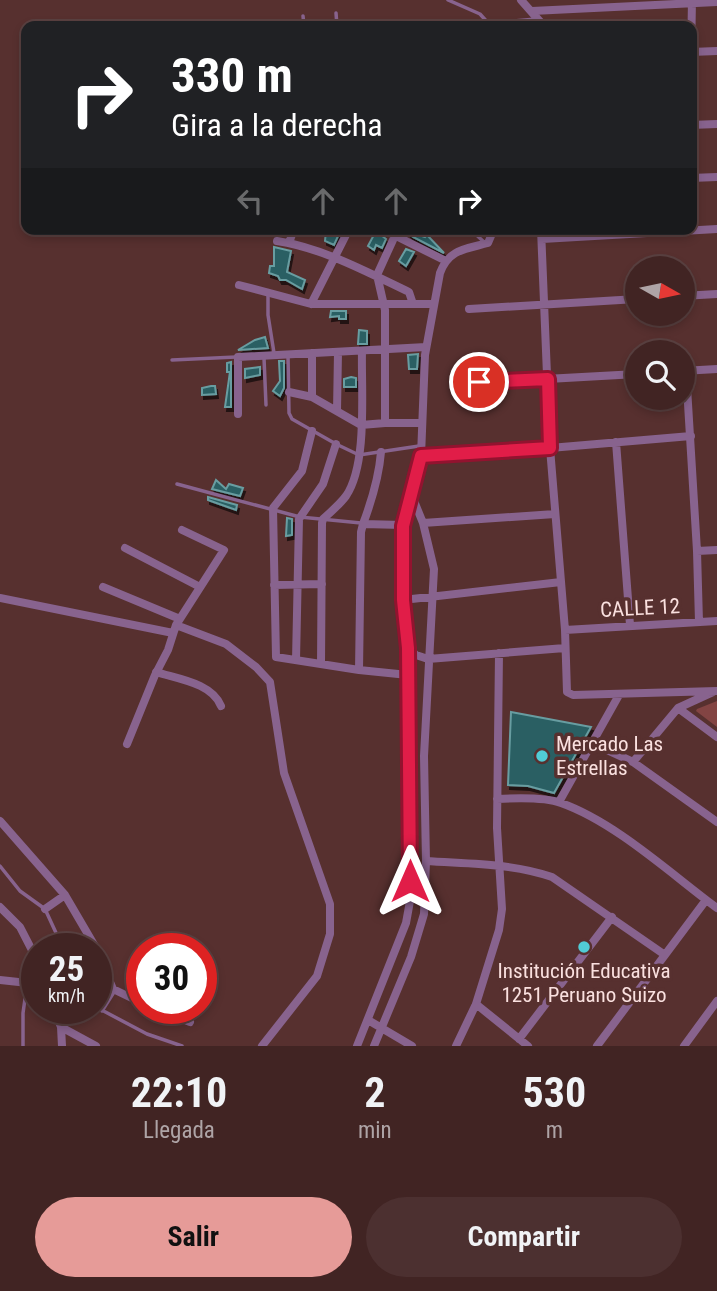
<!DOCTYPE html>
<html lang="es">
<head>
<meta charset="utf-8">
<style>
  body { margin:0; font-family:"Roboto Condensed",sans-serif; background:#4c3030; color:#f1f3f6; height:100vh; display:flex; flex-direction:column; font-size:26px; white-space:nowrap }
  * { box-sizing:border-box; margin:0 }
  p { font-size:23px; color:#aea4a6 }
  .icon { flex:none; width:38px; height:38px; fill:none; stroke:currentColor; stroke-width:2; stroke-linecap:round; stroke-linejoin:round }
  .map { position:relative; height:1046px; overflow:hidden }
  .drawer { display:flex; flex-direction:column; background:#412423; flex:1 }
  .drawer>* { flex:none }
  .hud { position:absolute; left:21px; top:21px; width:676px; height:214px; border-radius:14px; box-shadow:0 4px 10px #0003,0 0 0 2px #5a4141; background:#202124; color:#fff; overflow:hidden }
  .needle { width:46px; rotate:99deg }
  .controls { position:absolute; left:625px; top:256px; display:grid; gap:14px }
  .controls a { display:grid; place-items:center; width:70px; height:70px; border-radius:50%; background:#412423; box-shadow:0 4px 10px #0003,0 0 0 2px #5a4141; font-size:35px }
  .speed { position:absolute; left:21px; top:933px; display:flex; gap:14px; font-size:35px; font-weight:700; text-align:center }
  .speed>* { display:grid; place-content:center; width:91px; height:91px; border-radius:50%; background:#412423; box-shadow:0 4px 10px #0003,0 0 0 2px #5a4141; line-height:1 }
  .speed small { font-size:18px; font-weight:400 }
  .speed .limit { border:10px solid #d22; background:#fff; color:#111 }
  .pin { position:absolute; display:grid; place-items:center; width:60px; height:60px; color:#fff; margin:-30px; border:4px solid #fff; border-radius:50%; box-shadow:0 2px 7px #0007 }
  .me { position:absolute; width:77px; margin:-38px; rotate:0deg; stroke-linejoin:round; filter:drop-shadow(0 0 5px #0008) }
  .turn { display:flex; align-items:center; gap:24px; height:147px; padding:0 35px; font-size:32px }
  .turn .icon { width:91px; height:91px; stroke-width:2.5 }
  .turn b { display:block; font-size:49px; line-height:60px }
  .lanes { display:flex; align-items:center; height:66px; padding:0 35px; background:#0003; justify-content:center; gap:35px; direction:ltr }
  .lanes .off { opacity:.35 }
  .eta { display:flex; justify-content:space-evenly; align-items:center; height:119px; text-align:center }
  .eta b { font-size:42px; font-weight:700; line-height:49px }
  .cta { display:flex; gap:14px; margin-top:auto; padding:14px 35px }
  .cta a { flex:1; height:80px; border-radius:42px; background:#e69b98; color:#111; font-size:28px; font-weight:700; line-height:80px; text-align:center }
  .cta a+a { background:#4c3030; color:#f1f3f6 }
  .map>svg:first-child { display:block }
</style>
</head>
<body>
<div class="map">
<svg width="717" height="1046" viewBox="0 0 717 1046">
  <defs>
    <filter id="shadow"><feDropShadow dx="2" dy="4" stdDeviation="0" flood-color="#0009"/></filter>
  </defs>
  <rect width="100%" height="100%" fill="#57302f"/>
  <path fill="#834443" d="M717,701V727L696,711L697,709Z"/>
  <path fill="#295f63" stroke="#689da1" stroke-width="2" filter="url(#shadow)" d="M326,231L339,234L334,245L325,241Z
    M376,231L386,239L382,248L376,245L374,250L368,246Z
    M410,232L425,237L427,235L444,253L413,237L409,233Z
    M274,247L291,251L287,272L305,280L302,289L286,280H280L278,276L269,273L270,266H274Z
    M406,249L414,252L406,266L399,261Z
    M331,311H346V319H339V316L330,317Z
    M359,330L367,331V344H358Z
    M265,337L268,348L238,350L255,340Z
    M418,354L417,369H409L408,355Z
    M279,361H284V388L280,396L273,391L280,381Z
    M231,362V407H225L230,372H227V363Z
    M260,367V375L245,378V369Z
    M351,377L356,378V387H344V379Z
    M211,386H215L216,394L202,395V388Z
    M216,480L226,489L229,484L243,488L240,496L212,489Z
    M208,497L237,505L236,510L208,500Z
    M287,518L292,519V535L286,536Z
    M511,712L591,727L554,793L528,786L508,785Z"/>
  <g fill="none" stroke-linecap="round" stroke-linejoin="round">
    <path stroke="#88638e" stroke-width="3.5" d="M448,0L480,14L489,24
      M336,13L337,26
      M303,16L304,26
      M457,26L536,19
      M470,229L484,242
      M268,295V315L274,353
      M288,355L289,413L292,419L336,444L359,455L419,446
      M264,358L266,405
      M172,360L236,357
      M177,484L300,517L361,523
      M0,866L20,891L45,909L63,948
      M96,1007L147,1034L182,1046
      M102,1011L114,992
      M23,1046V1013L27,985"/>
    <path stroke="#88638e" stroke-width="8" d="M521,0L544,26
      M532,11L717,2
      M691,52L717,51
      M691,56L692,0
      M691,125L717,124
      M691,178L717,177
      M382,229L444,260
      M398,229L377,275L385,310V423H421
      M541,229L550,448L565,630L567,692L573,695L717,691
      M542,239L717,229
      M277,241C323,248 367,272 409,292L413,304
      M289,243L294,229
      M239,285L311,304H434
      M682,296L717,294
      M311,304L349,229
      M469,309L637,299
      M312,353V397
      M682,371L717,369
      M686,371L697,551
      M456,384L637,374
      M289,392L312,397L361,425L385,423
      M337,411L338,352
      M238,414V357L426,347
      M312,431L302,471L273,508L276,657L359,670
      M616,442L630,625
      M421,456L550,448L691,436
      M412,496L423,523L555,514
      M363,524C372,500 379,477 381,452
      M403,525L363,524L361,532L359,670L408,675
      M125,548L200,587
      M274,585L322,584
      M103,587L180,619
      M0,598L173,633
      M403,600L561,582
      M699,622L697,551L717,550
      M176,625L226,644L256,667L270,682L284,773L330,904V934L317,976L262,1046
      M565,630L717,621
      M408,648L403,600V525L421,456L425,355L440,273C449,249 466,249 488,243L494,229
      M296,660L299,519L323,484L336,444
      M321,664L322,523L323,519C331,512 340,504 346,496C368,464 361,389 362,351
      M156,672C178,679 212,683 221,706
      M678,708L717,737
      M592,743L633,762L717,822
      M127,744L155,675L168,650L176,625L224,550L182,530
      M633,762L678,708L713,692
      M497,799C515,798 545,797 561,803C615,822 671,874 717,908
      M559,802L619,695
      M0,821L65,895L96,948
      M426,861C468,864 511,863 552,877L665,955
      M0,907L20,927L37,960
      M45,909L65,895
      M96,949L113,989L142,1003
      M0,980L37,984
      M476,1004L528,1046
      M54,1008L61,1027L62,1046
      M154,1008L190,1022
      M368,1020L412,1046
      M61,1027L96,1046
      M519,1039L612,917
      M357,1046L406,923L410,901L408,648L416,655L428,659L565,648
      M374,1046L411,957L424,914L426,861L424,756L434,569L423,523
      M456,1046L476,1004L499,930L502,909L497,828L499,653
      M597,1046L706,900
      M684,1046L717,1001"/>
  </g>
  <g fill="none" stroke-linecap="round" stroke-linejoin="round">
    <g stroke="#92132f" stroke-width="18">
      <path id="route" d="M410,881L408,648L403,600V526L421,456L550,448L548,379L479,382"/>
    </g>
    <use href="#route" stroke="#e11d48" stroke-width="12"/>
  </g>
  <g fill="#51ccd5" stroke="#57302f" stroke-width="2.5">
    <circle cx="542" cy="756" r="7"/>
    <circle cx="584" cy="947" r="7"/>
  </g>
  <g text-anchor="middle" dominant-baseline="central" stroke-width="7" stroke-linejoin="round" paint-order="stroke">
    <g font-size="21" fill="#fae0df" stroke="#57302f">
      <text transform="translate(640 608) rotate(-3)">CALLE 12</text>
    </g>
    <g font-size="21" fill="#fae0df" stroke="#57302f" text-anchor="start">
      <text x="556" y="744">Mercado Las<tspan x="556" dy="24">Estrellas</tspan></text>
      <text x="584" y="971" text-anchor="middle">Institución Educativa<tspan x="584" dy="24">1251 Peruano Suizo</tspan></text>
    </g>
  </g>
</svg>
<div class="controls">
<a><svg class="needle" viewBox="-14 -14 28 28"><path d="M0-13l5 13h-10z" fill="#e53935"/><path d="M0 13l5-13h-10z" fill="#aea4a6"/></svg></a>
<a><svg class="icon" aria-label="search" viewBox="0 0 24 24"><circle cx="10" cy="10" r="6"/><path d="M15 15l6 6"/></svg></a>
</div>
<div class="speed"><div>25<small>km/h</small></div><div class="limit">30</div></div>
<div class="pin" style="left:479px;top:382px;background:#d93025"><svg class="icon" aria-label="arrive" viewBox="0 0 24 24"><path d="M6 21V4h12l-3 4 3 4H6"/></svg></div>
<svg class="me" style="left:410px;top:881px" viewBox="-20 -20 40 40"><path d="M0-17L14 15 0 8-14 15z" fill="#e11d48" stroke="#fff" stroke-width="4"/></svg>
<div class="hud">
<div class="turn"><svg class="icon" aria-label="right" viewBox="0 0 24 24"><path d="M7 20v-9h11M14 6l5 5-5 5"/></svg><div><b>330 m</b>Gira a la derecha</div></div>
<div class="lanes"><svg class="icon off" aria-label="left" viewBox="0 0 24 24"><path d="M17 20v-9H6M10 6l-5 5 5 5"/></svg><svg class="icon off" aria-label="ahead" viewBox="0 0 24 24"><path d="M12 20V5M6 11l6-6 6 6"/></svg><svg class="icon off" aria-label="ahead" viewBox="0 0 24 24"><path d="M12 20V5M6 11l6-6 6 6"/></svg><svg class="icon" aria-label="right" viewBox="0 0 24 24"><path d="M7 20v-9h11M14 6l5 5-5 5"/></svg></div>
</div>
</div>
<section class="drawer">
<div class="eta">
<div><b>22:10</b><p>Llegada</p></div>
<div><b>2</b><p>min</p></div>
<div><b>530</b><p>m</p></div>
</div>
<div class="cta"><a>Salir</a><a>Compartir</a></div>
</section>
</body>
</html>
